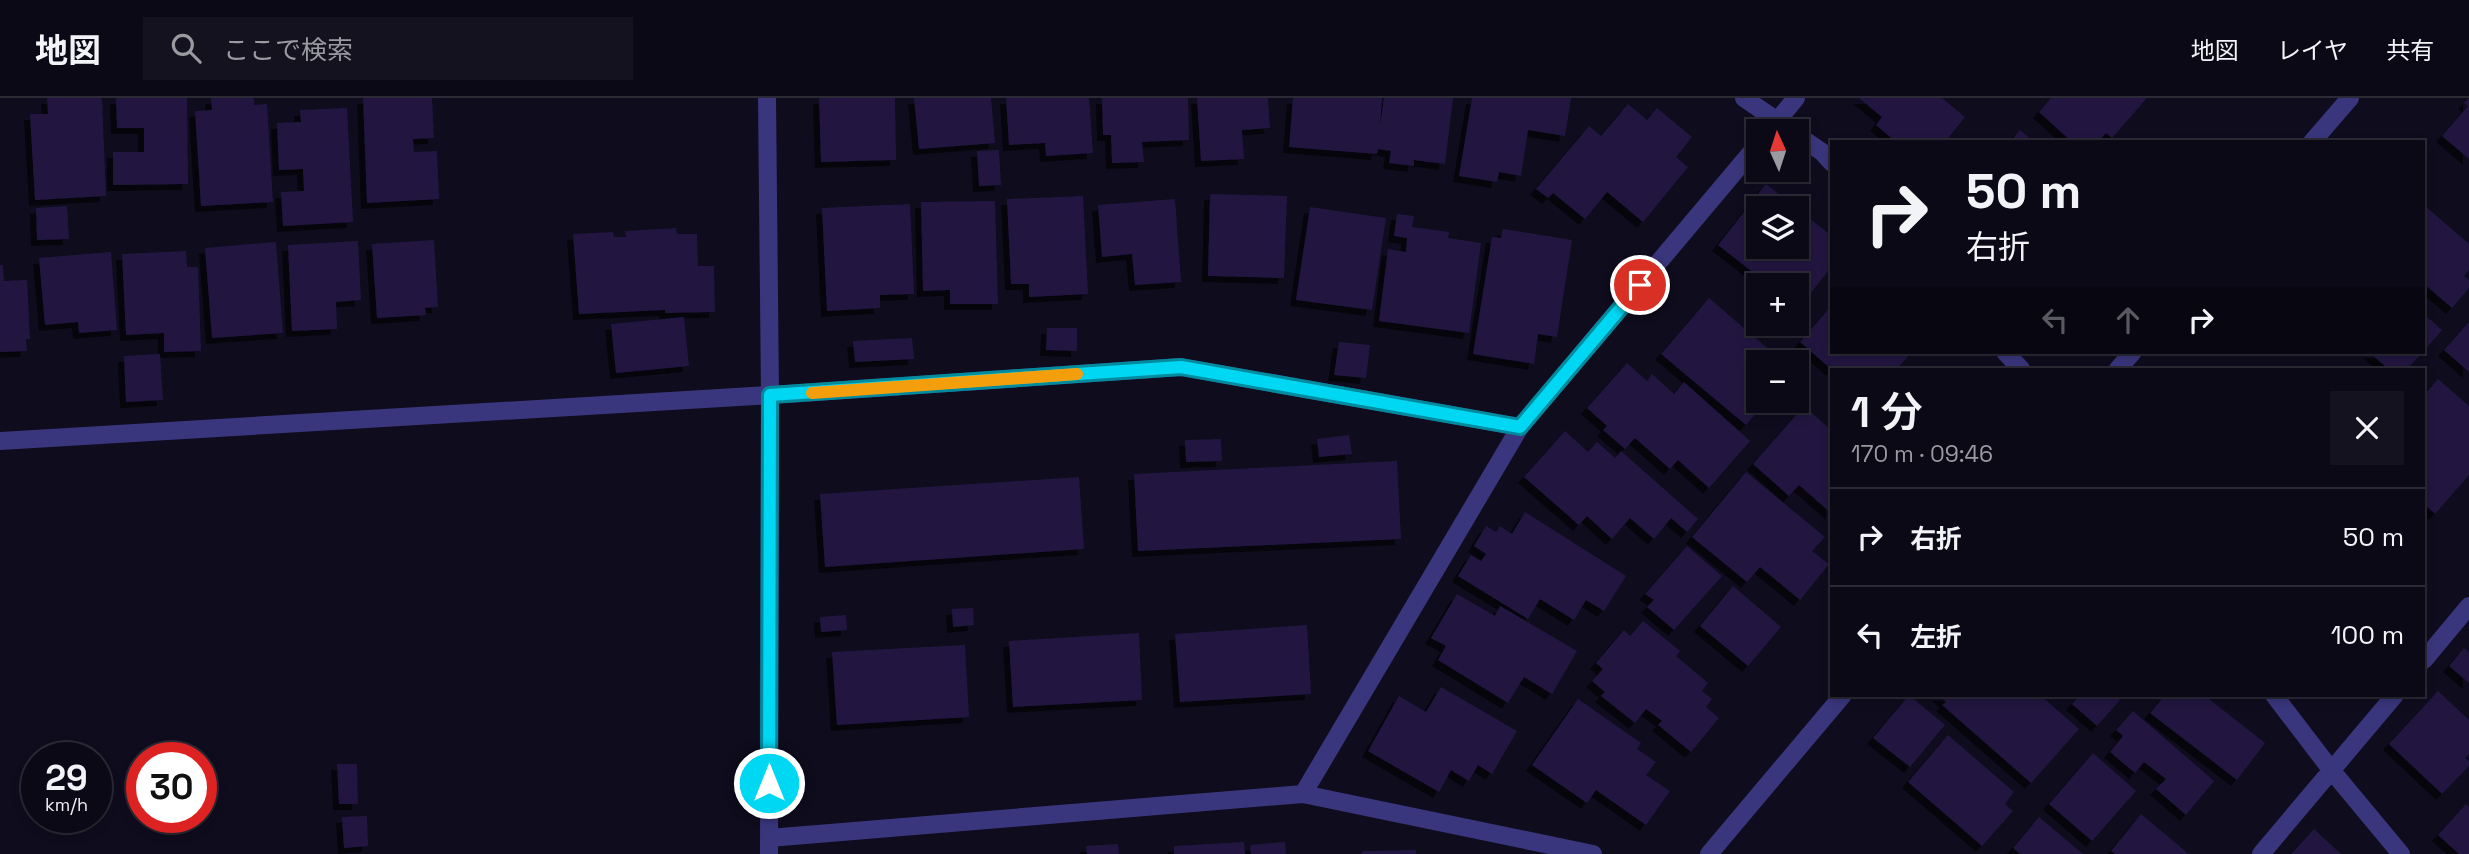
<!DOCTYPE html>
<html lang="ja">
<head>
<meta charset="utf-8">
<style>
  body { margin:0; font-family:"Space Grotesk","Noto Sans JP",sans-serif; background:#14121f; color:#f1f3f6; height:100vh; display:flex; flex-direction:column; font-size:26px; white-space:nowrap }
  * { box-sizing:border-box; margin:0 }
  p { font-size:23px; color:#9a9aa1 }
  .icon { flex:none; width:38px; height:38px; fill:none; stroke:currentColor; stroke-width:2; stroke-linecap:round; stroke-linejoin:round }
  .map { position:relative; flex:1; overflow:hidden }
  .sheet { position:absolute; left:1830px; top:270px; width:595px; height:329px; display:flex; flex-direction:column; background:#0b0916; border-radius:0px; box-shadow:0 4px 10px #0003,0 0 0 2px #2b2a35 }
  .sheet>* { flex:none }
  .guide { position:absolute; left:1830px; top:42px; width:595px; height:214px; border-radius:0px; box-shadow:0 4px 10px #0003,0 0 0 2px #2b2a35; background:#0b0916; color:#f1f3f6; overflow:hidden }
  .needle { width:46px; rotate:357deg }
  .tools { position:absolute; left:1746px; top:21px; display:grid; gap:14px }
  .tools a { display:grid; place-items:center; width:63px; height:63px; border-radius:0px; background:#0b0916; box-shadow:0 4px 10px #0003,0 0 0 2px #2b2a35; font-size:35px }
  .speed { position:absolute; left:21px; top:644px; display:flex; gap:14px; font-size:35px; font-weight:700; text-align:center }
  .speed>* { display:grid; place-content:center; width:91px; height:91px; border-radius:50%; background:#0b0916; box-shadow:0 4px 10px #0003,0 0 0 2px #2b2a35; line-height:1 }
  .speed small { font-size:18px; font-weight:400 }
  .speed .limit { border:10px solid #d22; background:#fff; color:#111 }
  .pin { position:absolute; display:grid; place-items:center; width:60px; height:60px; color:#fff; margin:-30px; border:4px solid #fff; border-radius:50%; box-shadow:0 2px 7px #0007 }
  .me { position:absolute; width:77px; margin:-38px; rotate:0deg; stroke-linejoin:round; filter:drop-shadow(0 0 5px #0008) }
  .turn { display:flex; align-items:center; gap:24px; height:147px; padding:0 21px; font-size:32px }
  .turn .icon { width:91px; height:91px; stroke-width:2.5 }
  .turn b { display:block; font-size:49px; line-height:60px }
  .lanes { display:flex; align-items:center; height:66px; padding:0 21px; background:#0003; justify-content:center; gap:35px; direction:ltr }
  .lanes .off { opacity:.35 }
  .round { display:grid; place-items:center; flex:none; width:74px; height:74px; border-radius:0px; background:#14121f }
  .headline { display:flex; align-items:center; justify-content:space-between; height:119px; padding:0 21px }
  h1 { font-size:42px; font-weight:600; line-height:52px }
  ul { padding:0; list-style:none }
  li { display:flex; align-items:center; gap:21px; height:98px; padding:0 21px; border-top:2px solid #2b2a35 }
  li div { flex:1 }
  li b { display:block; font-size:26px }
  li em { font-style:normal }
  header { display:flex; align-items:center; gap:42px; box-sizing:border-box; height:98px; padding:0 35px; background:#0b0916; border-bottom:2px solid #2b2a35 }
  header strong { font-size:33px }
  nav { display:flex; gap:38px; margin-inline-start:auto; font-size:24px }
  .search { width:490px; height:63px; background:#14121f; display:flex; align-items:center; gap:18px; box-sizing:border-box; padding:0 24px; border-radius:0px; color:#9a9aa1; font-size:26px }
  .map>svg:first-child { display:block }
</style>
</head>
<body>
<header>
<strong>地図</strong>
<div class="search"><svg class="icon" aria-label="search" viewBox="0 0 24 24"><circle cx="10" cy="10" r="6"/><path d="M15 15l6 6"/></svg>ここで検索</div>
<nav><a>地図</a><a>レイヤ</a><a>共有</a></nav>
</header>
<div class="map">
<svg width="2469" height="756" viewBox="0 0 2469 756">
  <defs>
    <filter id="shadow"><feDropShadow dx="-6" dy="6" stdDeviation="0" flood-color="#0009"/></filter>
  </defs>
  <rect width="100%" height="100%" fill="#0f0c1e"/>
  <path fill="#20173f" filter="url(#shadow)" d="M47,0H102L106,98L35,102L30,16H48Z
    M116,0H187L188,86L113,87V54H144V30H117Z
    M211,0H254V7L267,6L273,104L201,108L195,13L212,12Z
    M363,0H432L434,40L413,41L414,54L437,53L439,101L367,105Z
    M819,0H895L896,62L821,64Z
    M914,0H991L995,45L919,51Z
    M1006,0H1089L1093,55L1046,58L1045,45L1009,47Z
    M1102,0H1188L1189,42L1142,44L1144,64L1112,65L1111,37H1103Z
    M1197,0H1268L1270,30L1242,32L1244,61L1201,63Z
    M1293,0H1382L1380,29L1384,0H1453L1445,66L1414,62V68L1389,65L1391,53L1378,51L1377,56L1289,49Z
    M1472,0H1571L1565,38L1528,32L1521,78L1499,74L1497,84L1459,78Z
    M1859,0H1942L1965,19L1945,44H1896L1876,27L1882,19Z
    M2051,0H2147L2112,40L2106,35L2098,44H2072L2039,14Z
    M2469,0V61L2442,38L2468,8L2464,5Z
    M1628,6L1647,22L1657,10L1692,39L1676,59L1688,69L1643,124L1607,94L1585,121L1553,95L1548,100L1536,91L1589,28L1601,38Z
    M347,10L353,124L283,128L281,94L304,93L303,71L279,72L277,25L301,24L300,12Z
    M2020,32L2034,44H2010Z
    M999,52L1001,87L979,88L977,53Z
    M1766,86L1797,110H1759V149H1797V111L1832,138V168L1799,210L1797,187H1769L1718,147Z
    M1210,96L1287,98L1284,180L1208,178Z
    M1083,98L1088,196L1029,199V186H1011L1007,101Z
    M1175,101L1181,184L1135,187L1132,156L1102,159L1098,107Z
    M995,103L998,206H950V192L923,193L921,104Z
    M910,106L914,196L880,197V210L827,213L822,110Z
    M2424,107L2469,146V172L2464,178L2469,182V190L2452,210L2424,186Z
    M67,108L69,141L37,142L36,110Z
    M1310,109L1386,120L1372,212L1296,202Z
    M1397,116L1414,118L1412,129L1449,134L1448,140L1481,145L1469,235L1379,223L1388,151L1406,154L1407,140L1394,138Z
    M676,130L677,136H697L698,168H714L715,214L665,215V212L579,216L573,136L613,134L614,139H626L625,133Z
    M1503,131L1572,142L1557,239L1538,236L1534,266L1473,256L1492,139L1501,140Z
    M434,142L438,209L425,210L426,217L377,220L372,146Z
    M358,143L361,202L336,204L337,231L292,233L288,147Z
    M276,144L283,235L212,240L205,150Z
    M186,153L187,169H198L201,253L164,254V235L126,237L122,156Z
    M111,154L117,232L79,235L78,224L45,227L39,160Z
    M0,167H3L4,183L27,182L30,241H26L27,253L0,254Z
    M1709,200L1773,255L1765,264H1759L1758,273L1759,303H1767L1746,327L1661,256Z
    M1832,207V254H1912L1897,271H1831L1800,244Z
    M2424,216L2442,232L2424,253Z
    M684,219L689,268L616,275L611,226Z
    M2469,224V274L2444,252Z
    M1047,230H1077V253L1046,252Z
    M912,240L914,261L855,264L853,243Z
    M1339,244L1370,247L1366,280L1334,277Z
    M2369,254H2423L2407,271H2388Z
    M160,256L163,302L126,304L124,258Z
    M1627,265L1647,283L1652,276L1674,296L1684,284L1750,343L1709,390L1678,362L1670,371L1635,340L1625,351L1603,332L1607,328L1587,310Z
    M2438,281L2469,308V377L2435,416L2424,406V297Z
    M1804,308L1832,333V416L1799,387L1789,398L1753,366Z
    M1565,333L1588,354L1597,344L1615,360L1621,353L1698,421L1687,434L1671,420L1654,441L1630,420L1612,441L1587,418L1579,427L1524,379Z
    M1349,337L1352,356L1319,359L1317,341Z
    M1221,341L1222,363L1186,364L1185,342Z
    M1397,363L1401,441L1138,453L1134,376Z
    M1746,374L1825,439L1812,453L1829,466L1800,502L1760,469L1747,484L1692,439Z
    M1079,379L1084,451L825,469L820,396Z
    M1525,414L1626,478L1604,513L1586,502L1574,522L1540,501L1528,521L1458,478L1471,457L1481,463L1486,456L1474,448L1486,428L1496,434L1500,428L1512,436Z
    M1687,448L1722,478L1674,532L1647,509L1654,502L1645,496Z
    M1733,488L1781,529L1748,568L1700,528Z
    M1457,496L1495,518L1500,508L1577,553L1552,596L1524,579L1508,605L1438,562L1446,548L1431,540Z
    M973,510L974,527L953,529L952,511Z
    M846,517L847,532L821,534L820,519Z
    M1643,523L1680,553L1676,558L1708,585L1702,593L1712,601L1706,609L1719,620L1691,654L1658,627L1662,623L1646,611L1635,625L1601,598L1605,594L1592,583L1603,571L1596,565L1624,532L1630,538Z
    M1307,527L1311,596L1180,604L1175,536Z
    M1139,535L1142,602L1013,609L1009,543Z
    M965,547L969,619L837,627L832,554Z
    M2464,550L2469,554V585L2449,568Z
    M1441,589L1517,633L1492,676L1478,667L1469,683L1451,672L1439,694L1368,653L1399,598L1426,614Z
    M2438,593L2469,622V656L2465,660L2469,663V668L2442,696L2389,646Z
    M1909,597L1945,627L1910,669L1873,640Z
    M1938,597H2040L2079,631L2031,685L1942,607L1946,604Z
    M2080,597H2114L2120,602L2097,628L2072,606Z
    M2165,597H2173L2179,602L2182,597L2192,600L2194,597H2204L2265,645L2237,682L2150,615Z
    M1578,601L1641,645L1637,651L1656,664L1646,677L1670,693L1646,727L1596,692L1587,705L1532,667Z
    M2133,613L2214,683L2186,717L2156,691L2166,681L2144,664L2135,675L2110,654L2123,638L2116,632Z
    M1948,637L2014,694L2005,706L2013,713L1982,748L1908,684Z
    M2093,655L2136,693L2092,743L2049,706Z
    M337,666H357L358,706H339Z
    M2466,706L2469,709V756H2459L2438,737Z
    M2141,716L2189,756H2115L2111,753Z
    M367,718L368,748L344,750L342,719Z
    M2039,719L2083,756H2020L2013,750Z
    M2314,731L2341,756H2291Z
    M1244,744L1245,756H1174V748Z
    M1285,744L1286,756H1251L1250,747Z
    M1118,746L1119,756H1087L1086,748Z
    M1416,752V756H1362V753Z"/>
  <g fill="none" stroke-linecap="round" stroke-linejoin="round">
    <path stroke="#3a367d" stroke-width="18" d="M767,0L770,297L769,756
      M1744,0L1792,33
      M1769,33L1796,0
      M1797,37L1822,54L1832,65
      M2312,44L2350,0
      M2005,254L2021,271
      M2118,271L2133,254
      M0,343L787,296L1181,269L1520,329
      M2424,562L2469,508
      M2274,597L2332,673L2401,756
      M1303,696L1520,329L1759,45
      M769,740L1303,696L1593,756
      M1709,756L1843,597
      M2261,756L2395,597"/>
  </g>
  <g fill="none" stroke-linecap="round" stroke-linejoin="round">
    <g stroke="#008c9e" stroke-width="18">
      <path id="route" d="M769,685L770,297L1181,269L1520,329L1640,187"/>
    </g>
    <use href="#route" stroke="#00d7f3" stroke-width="12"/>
    <path stroke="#f59e0b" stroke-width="12" d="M812,295L1077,276"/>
  </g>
</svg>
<div class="tools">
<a><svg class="needle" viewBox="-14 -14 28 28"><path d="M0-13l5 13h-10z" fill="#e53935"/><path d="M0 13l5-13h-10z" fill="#9a9aa1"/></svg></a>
<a><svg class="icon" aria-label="layers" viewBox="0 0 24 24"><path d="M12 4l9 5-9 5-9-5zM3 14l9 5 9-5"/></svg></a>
<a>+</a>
<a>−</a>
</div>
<div class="speed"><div>29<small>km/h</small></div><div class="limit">30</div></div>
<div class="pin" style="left:1640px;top:187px;background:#d93025"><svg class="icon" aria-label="arrive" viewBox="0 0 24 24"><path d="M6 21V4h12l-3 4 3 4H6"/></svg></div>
<svg class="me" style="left:769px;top:685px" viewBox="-20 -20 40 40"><circle r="17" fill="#00d7f3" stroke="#fff" stroke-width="3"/><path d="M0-11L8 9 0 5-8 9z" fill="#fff"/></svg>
<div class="guide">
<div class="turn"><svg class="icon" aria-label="right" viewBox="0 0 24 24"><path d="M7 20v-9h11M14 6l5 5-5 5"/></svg><div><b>50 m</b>右折</div></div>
<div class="lanes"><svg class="icon off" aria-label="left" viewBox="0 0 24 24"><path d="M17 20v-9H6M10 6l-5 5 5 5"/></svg><svg class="icon off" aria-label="ahead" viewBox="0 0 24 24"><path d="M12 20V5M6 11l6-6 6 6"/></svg><svg class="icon" aria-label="right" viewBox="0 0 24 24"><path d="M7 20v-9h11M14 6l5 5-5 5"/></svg></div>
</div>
<section class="sheet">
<div class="headline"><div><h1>1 分</h1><p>170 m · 09:46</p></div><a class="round"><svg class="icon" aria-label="close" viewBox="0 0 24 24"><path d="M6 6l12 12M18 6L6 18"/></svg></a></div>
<ul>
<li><svg class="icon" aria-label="right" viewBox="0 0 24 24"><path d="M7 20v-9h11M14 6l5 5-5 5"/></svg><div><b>右折</b></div><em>50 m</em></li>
<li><svg class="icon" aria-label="left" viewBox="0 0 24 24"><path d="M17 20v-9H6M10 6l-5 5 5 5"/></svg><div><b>左折</b></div><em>100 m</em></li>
</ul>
</section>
</div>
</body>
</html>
